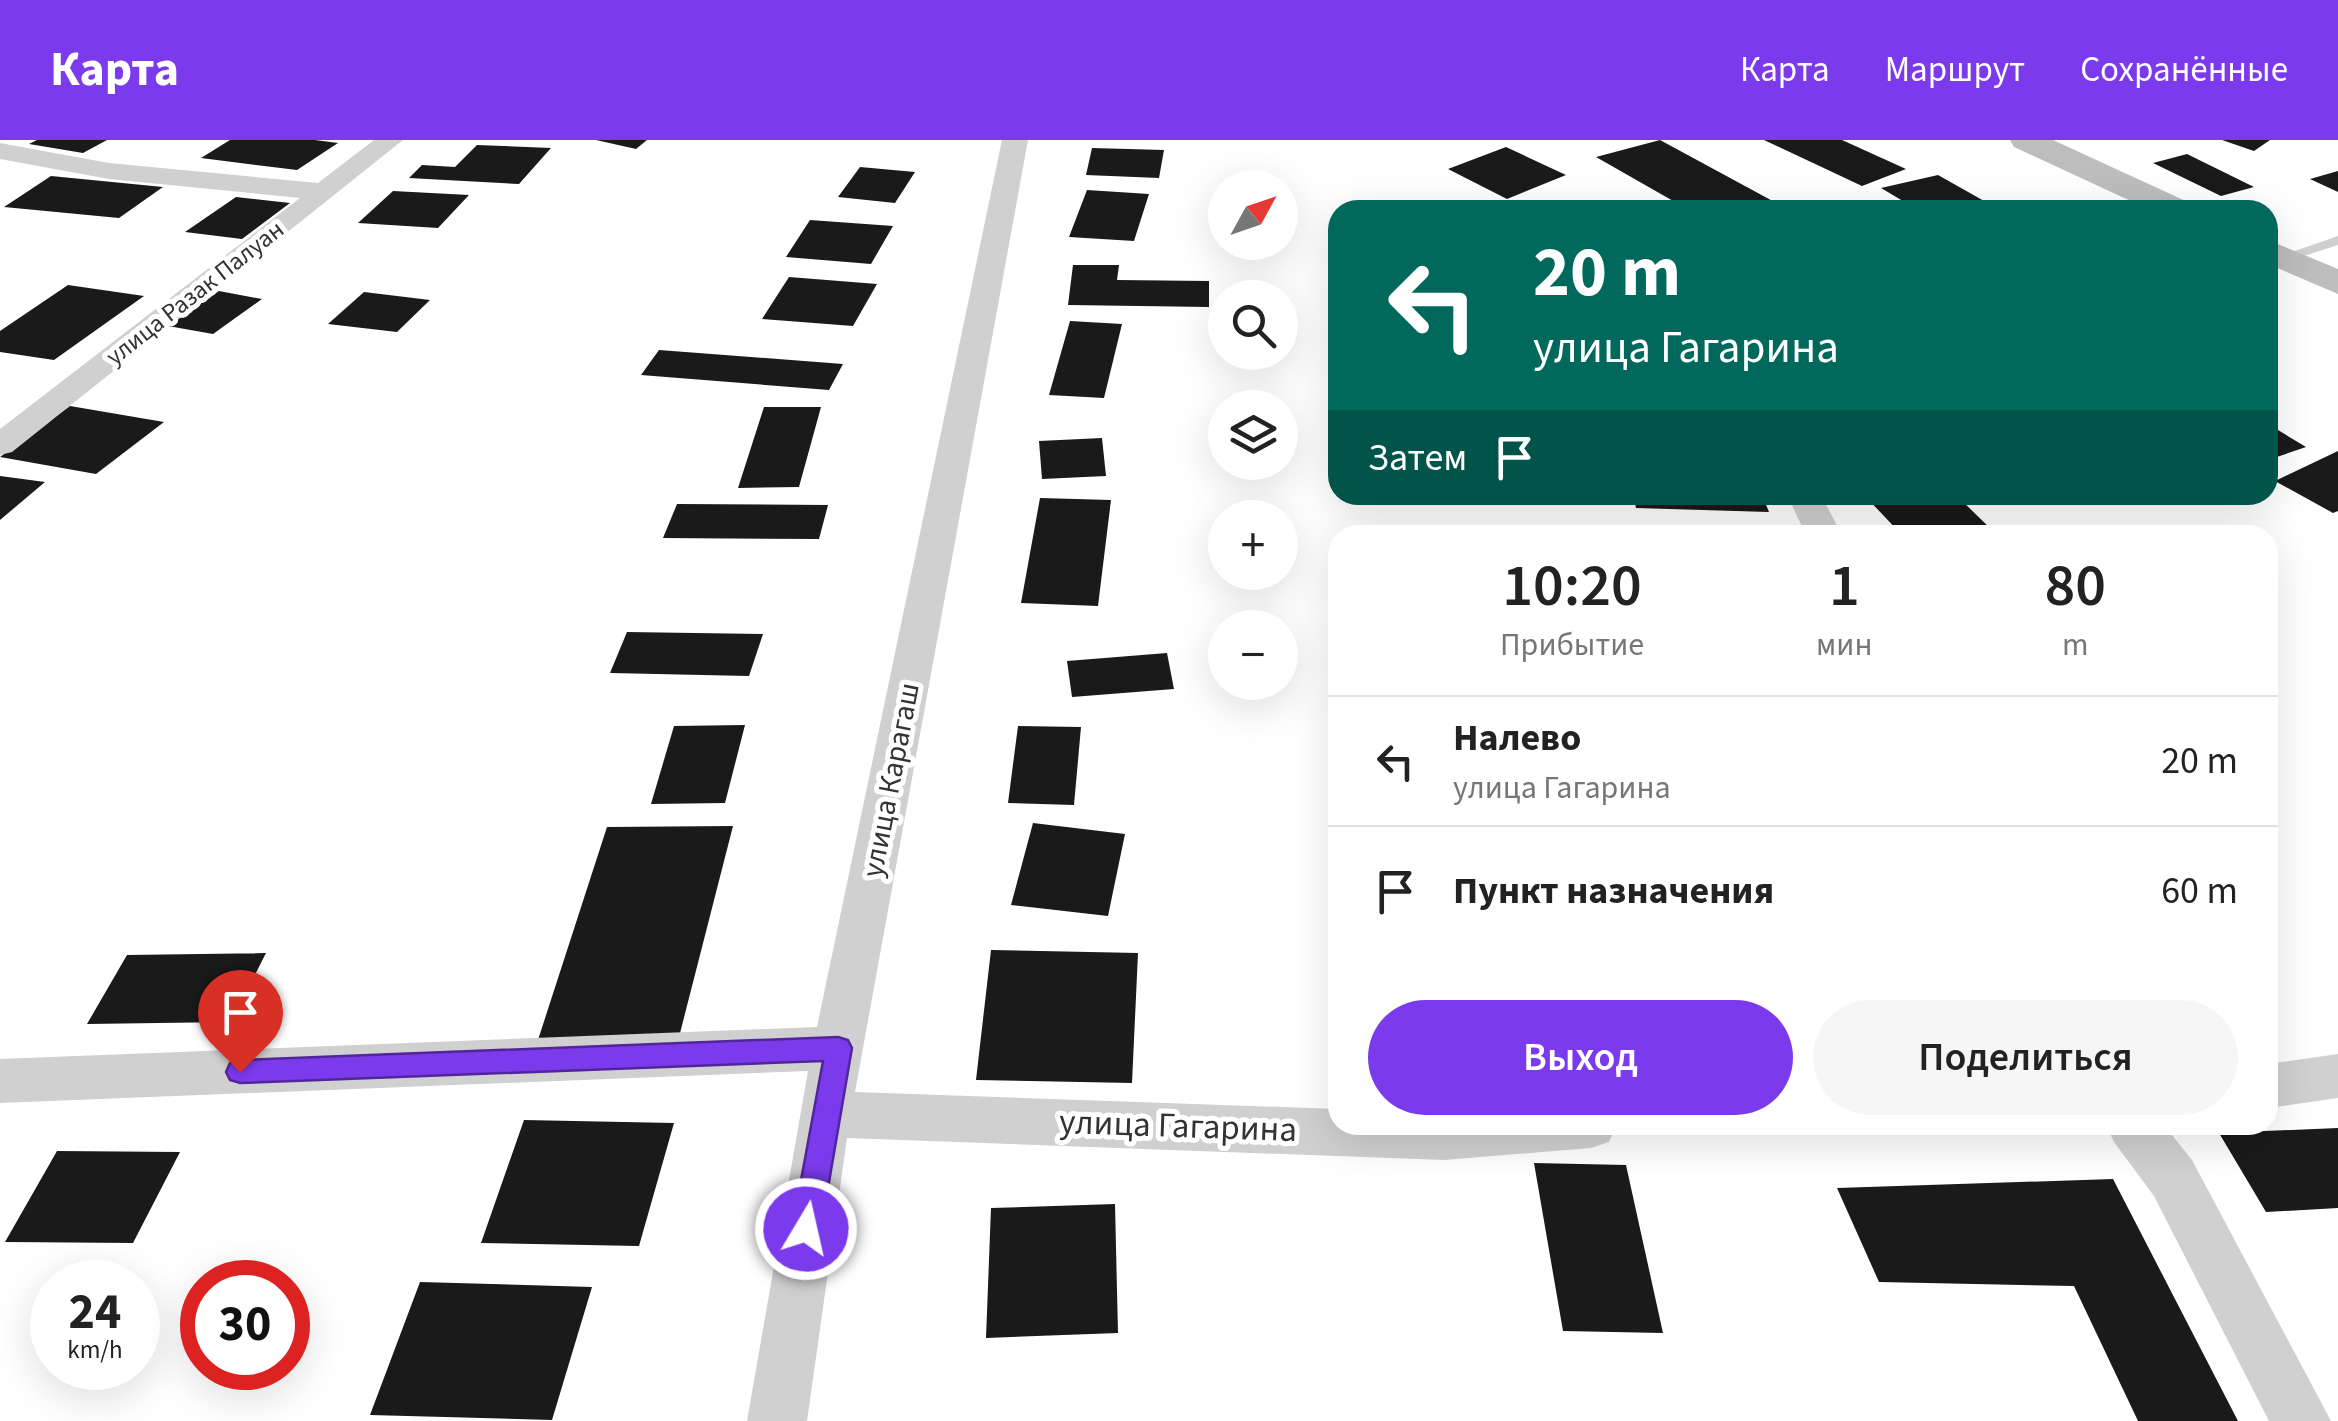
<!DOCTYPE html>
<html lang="ru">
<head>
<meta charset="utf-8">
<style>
  body { margin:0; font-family:"Source Sans 3",sans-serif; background:#f6f6f6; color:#222; height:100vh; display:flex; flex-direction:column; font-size:38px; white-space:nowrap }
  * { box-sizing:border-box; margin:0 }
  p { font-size:32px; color:#767676 }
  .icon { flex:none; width:55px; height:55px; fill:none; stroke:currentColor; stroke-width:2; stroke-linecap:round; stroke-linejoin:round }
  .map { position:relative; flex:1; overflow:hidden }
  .side { position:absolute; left:1328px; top:385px; width:950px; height:610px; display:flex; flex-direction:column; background:#fff; border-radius:30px; box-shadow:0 10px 40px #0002 }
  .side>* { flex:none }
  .guide { position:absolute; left:1328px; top:60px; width:950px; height:305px; border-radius:30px; box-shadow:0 10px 40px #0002; background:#00695c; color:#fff; overflow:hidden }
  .needle { width:65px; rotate:50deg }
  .controls { position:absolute; left:1208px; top:30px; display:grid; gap:20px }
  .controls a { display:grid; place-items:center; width:90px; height:90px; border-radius:50%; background:#fff; box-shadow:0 10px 40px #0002; font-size:50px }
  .speed { position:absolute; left:30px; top:1120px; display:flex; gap:20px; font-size:50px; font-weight:700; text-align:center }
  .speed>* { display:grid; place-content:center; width:130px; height:130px; border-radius:50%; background:#fff; box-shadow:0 10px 40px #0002; line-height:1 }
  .speed small { font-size:25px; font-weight:400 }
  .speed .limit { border:15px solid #d22; background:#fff; color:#111 }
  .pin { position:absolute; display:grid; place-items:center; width:85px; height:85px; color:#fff; margin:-102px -42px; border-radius:50% 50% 50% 0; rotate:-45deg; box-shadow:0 0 10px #0007 }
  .pin .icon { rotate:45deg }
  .me { position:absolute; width:110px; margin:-55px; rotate:9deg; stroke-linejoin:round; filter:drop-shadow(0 0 8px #0008) }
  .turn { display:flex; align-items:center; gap:35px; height:210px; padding:0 40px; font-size:45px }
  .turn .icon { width:130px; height:130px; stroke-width:2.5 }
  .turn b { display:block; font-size:70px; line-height:85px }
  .then { display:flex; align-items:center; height:95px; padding:0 40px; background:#0003; gap:20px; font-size:38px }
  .eta { display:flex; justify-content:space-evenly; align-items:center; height:170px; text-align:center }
  .eta b { font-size:60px; font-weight:600; line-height:70px }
  .action { display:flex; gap:20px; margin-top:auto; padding:20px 40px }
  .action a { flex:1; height:115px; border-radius:60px; background:#7c3aed; color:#fff; font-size:40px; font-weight:600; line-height:115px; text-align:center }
  .action a+a { background:#f6f6f6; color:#222 }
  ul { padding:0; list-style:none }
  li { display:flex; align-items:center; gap:30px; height:130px; padding:0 40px; border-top:2px solid #e0e0e0 }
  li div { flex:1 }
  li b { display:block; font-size:38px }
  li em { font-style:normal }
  header { display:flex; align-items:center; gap:60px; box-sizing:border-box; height:140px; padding:0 50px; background:#7c3aed; color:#fff }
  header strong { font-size:48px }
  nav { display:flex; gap:55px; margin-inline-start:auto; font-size:35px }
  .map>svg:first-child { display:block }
</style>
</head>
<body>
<header>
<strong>Карта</strong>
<nav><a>Карта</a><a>Маршрут</a><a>Сохранённые</a></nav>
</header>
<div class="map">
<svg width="2338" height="1281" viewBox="0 0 2338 1281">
  <rect width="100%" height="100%" fill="#fff"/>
  <path fill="#1a1a1a" d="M37,0H107L83,13L29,4Z
    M230,0H315L338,3L297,30L201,18Z
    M596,0H647L636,9Z
    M1660,0L1789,70H1689L1596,17Z
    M1764,0H1842L1906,29L1862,46Z
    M2222,0H2270L2254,11Z
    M477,5L551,8L519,44L409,38L422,25L455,27Z
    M1506,7L1566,35L1507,59L1448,29Z
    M1092,8L1164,10L1159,38L1086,35Z
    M2187,14L2254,47L2221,56L2153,23Z
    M860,27L915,32L895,63L838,57Z
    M2338,31V52L2310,39Z
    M1938,35L2000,70H1918L1881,48Z
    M51,36L163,47L119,78L4,67Z
    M1087,50L1149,54L1134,101L1069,97Z
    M393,51L469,55L438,88L358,83Z
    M236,57L290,63L242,99L185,92Z
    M810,80L893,86L871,124L786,117Z
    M1073,125H1119L1117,140L1209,141V167L1068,165Z
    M789,137L877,144L853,186L762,179Z
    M68,145L144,156L54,220L0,212V191Z
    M219,151L262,159L213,194L168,186Z
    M364,152L430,160L397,192L328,184Z
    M1070,181L1122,184L1104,258L1049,255Z
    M659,210L843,224L829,250L641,235Z
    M70,266L164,282L96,334L0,317Z
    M764,267H821L799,347L738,348Z
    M2268,284L2306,307L2268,320Z
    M1102,298L1106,336L1042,339L1039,301Z
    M2338,311V371L2333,373L2275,341Z
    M0,336L45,342L0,380Z
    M1633,355H1762L1769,372L1636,368Z
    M1864,355H1956L1993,391L1902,395Z
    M1040,358L1111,360L1098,466L1021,463Z
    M677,364L828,365L819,399L663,398Z
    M1698,386L1787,391L1788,395H1700Z
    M627,492L763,494L749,536L610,533Z
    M1167,513L1174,549L1072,557L1067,521Z
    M745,585L725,663L651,664L674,586Z
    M1018,586L1081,587L1074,665L1008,663Z
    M1033,683L1125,694L1108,776L1011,765Z
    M733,686L678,901L537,903L607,687Z
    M991,810L1138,813L1132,943L976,940Z
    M266,813L231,882L87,884L127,815Z
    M524,980L674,983L639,1106L481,1103Z
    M2338,988V1068L2266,1072L2219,993Z
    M57,1011L180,1012L133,1103L5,1102Z
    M1534,1023L1626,1025L1663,1193L1563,1191Z
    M2113,1039L2238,1281H2138L2074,1146L1879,1142L1837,1048Z
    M1115,1064L1118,1193L986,1198L991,1068Z
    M420,1142L592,1147L552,1280L370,1275Z"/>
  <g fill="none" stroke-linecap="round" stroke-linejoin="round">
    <path fill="#d0d0d0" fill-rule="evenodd" d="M2338,96V105L2282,123L2274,118Z"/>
    <path fill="#d0d0d0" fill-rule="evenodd" d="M374,0H403L12,312L0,315V289L300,58L109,39L0,19V3L109,23L318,43Z
      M1002,0H1028L855,952L1338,969V985H1617L1609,1002L1591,1008L1444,1020L847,998L807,1281H747L808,931L0,963V919L817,887Z
      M1787,355H1821L1842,395H1806Z
      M2338,914V958L2268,968V924Z
      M2106,985H2164L2192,1020L2331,1281H2269L2154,1056L2114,1002Z"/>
    <path fill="#bdbdbd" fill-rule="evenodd" d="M2010,0H2053L2190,63L2195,70H2150L2014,7Z
      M2268,100L2338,129V154L2268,124Z"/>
  </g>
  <path fill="#7c3aed" stroke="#51269a" stroke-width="2.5" d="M838,897L848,900L852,908L821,1089L817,1099L806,1103L796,1099L792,1089L823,921L240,943L230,940L226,932L230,923L240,920Z"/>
  <g text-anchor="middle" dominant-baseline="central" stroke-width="10" stroke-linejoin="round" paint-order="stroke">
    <g font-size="25" fill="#333" stroke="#fff">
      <text transform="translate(195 153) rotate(-38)">улица Разак Палуан</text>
    </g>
    <g font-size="30" fill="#333" stroke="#fff">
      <text transform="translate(891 640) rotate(-79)">улица Карагаш</text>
    </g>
    <g font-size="35" fill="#333" stroke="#fff">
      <text transform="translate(1178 986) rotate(2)">улица Гагарина</text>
    </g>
  </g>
</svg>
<div class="controls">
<a><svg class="needle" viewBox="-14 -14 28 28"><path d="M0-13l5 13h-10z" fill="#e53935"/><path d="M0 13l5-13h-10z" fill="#767676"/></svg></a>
<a><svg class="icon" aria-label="search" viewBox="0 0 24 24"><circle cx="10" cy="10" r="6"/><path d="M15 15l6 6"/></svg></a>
<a><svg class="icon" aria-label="layers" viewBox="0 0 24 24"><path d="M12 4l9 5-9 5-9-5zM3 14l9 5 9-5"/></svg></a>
<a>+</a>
<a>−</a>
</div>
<div class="speed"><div>24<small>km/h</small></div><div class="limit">30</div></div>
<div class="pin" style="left:240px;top:932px;background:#d93025"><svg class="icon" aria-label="arrive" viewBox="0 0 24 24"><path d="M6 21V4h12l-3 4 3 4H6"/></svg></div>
<svg class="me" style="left:806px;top:1089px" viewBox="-20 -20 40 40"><circle r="17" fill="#7c3aed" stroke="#fff" stroke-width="3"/><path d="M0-11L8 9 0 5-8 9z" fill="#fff"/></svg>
<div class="guide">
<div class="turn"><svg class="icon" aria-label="left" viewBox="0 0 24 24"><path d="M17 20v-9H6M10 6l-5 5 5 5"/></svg><div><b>20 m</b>улица Гагарина</div></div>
<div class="then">Затем<svg class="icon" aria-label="arrive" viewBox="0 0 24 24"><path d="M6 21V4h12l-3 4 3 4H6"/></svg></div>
</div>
<section class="side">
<div class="eta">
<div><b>10:20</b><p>Прибытие</p></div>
<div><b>1</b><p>мин</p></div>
<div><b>80</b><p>m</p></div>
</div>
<ul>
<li><svg class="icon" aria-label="left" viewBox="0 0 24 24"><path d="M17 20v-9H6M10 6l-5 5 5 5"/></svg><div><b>Налево</b><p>улица Гагарина</p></div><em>20 m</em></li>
<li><svg class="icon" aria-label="arrive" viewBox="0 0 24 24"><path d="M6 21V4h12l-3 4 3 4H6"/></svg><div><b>Пункт назначения</b></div><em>60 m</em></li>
</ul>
<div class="action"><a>Выход</a><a>Поделиться</a></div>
</section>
</div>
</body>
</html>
